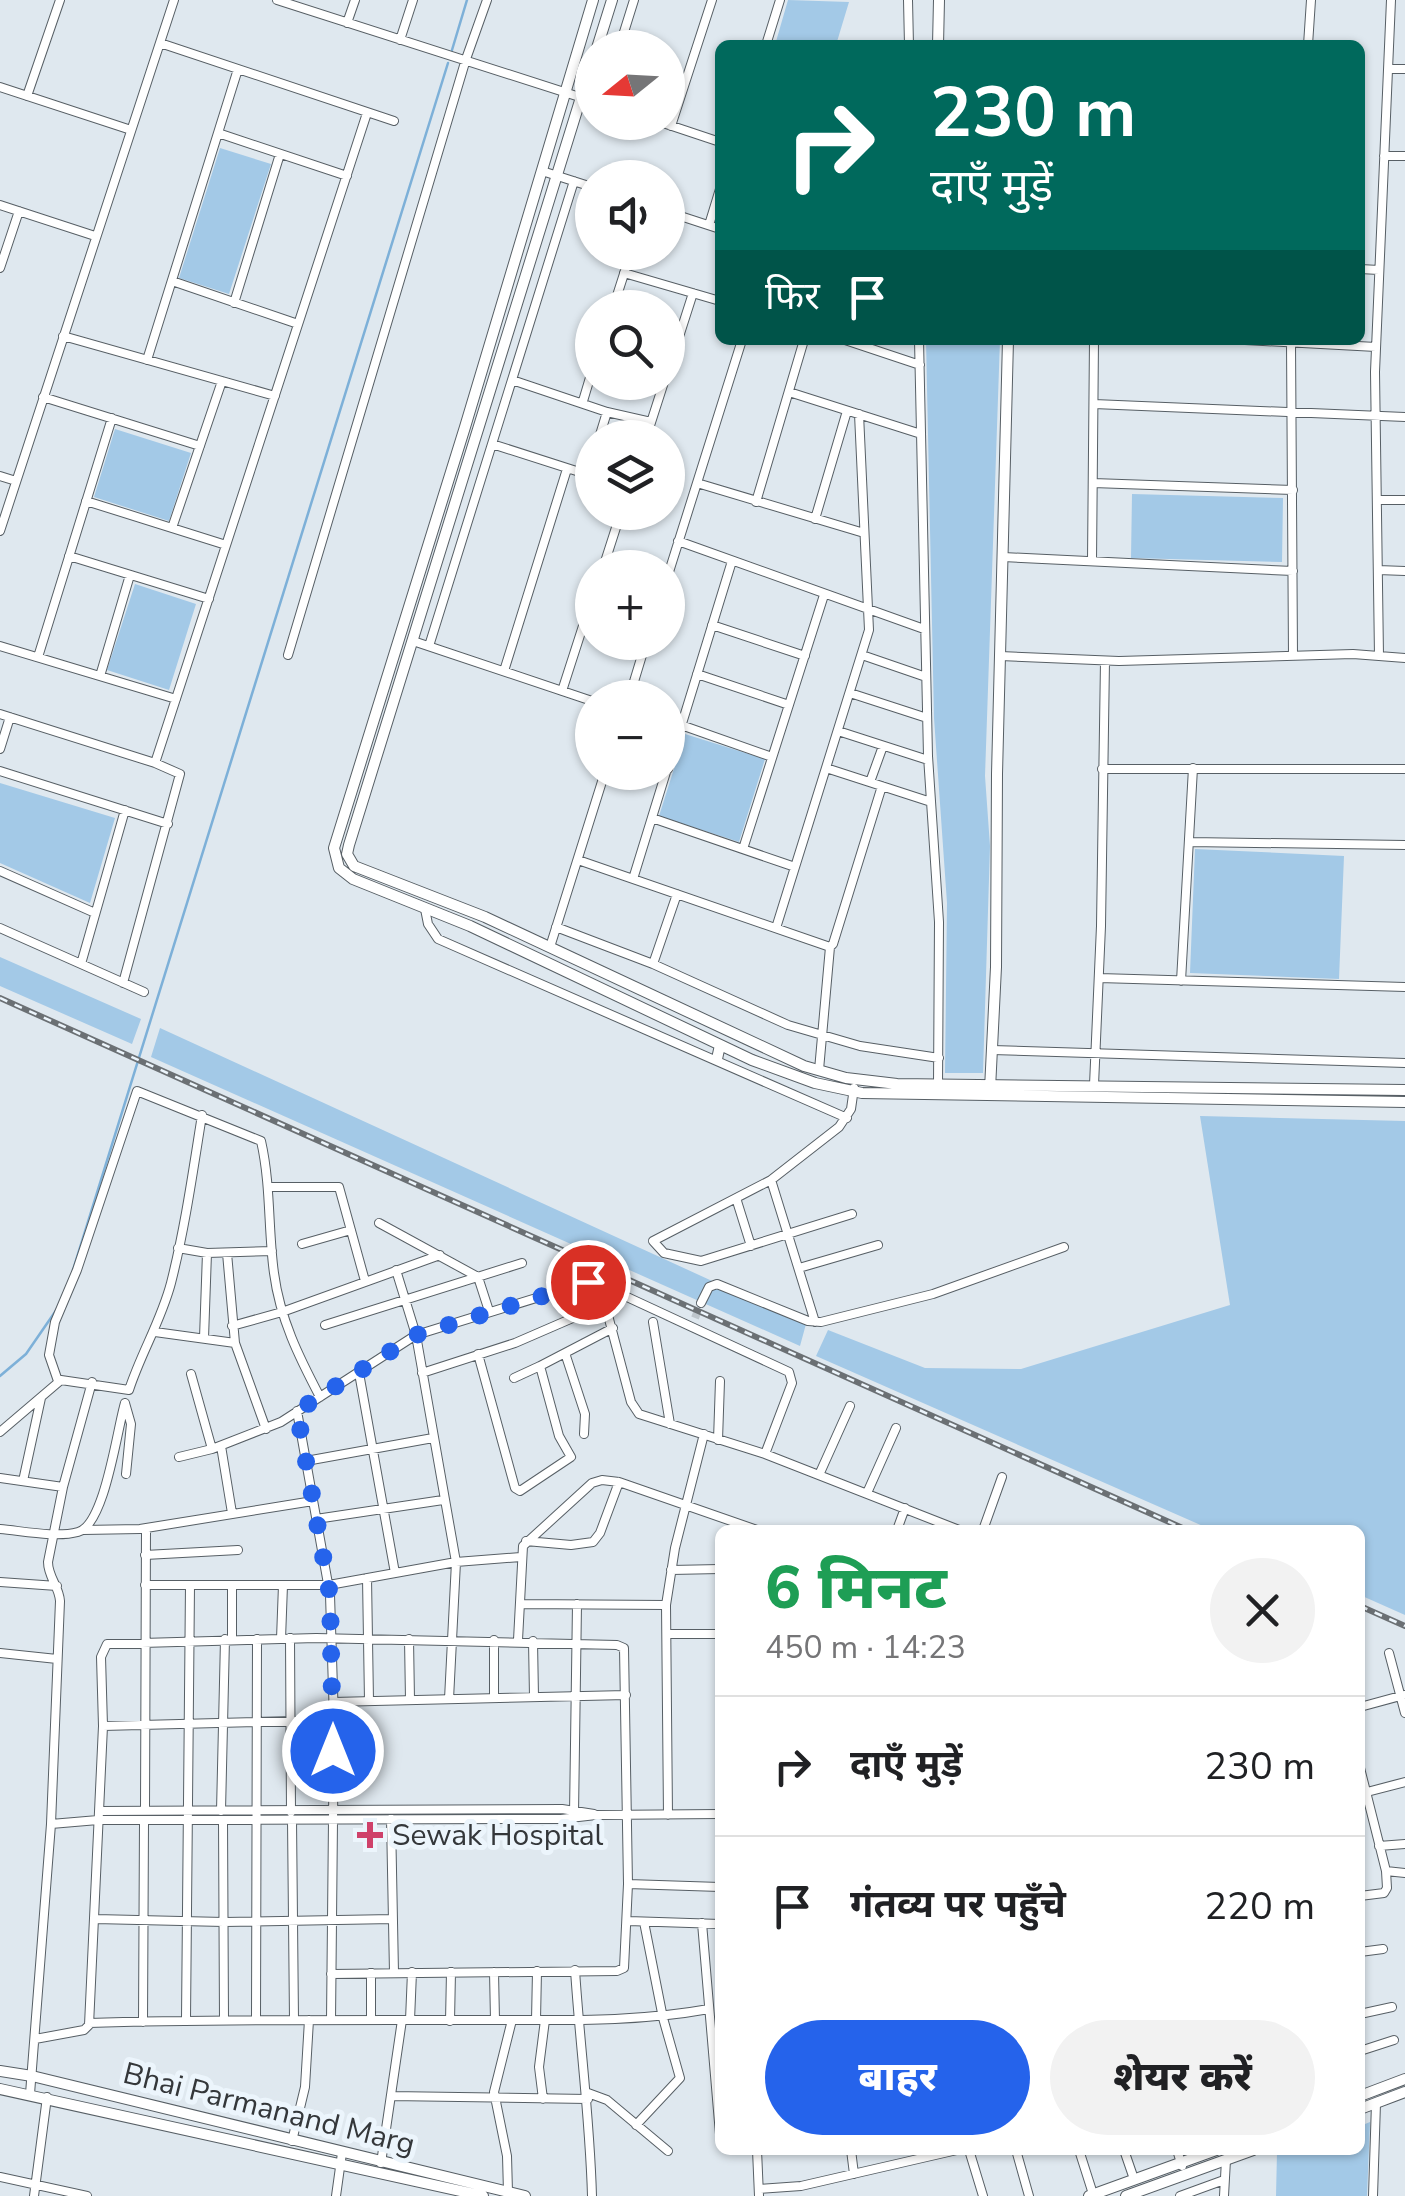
<!DOCTYPE html>
<html lang="hi">
<head>
<meta charset="utf-8">
<style>
  body { margin:0; font-family:"Nunito Sans","Noto Sans Devanagari",sans-serif; background:#f2f2f2; color:#202124; height:100vh; display:flex; flex-direction:column; font-size:38px; white-space:nowrap }
  * { box-sizing:border-box; margin:0 }
  p { font-size:32px; color:#757577 }
  .icon { flex:none; width:55px; height:55px; fill:none; stroke:currentColor; stroke-width:2; stroke-linecap:round; stroke-linejoin:round }
  .map { position:relative; flex:1; overflow:hidden }
  .drawer { position:absolute; left:715px; top:1525px; width:650px; height:630px; display:flex; flex-direction:column; background:#fff; border-radius:15px; box-shadow:0 2px 8px #0004 }
  .drawer>* { flex:none }
  .top-card { position:absolute; left:715px; top:40px; width:650px; height:305px; border-radius:15px; box-shadow:0 2px 8px #0004; background:#00695c; color:#fff; overflow:hidden }
  .needle { width:65px; rotate:252deg }
  .controls { position:absolute; left:575px; top:30px; display:grid; gap:20px }
  .controls a { display:grid; place-items:center; width:110px; height:110px; border-radius:50%; background:#fff; box-shadow:0 2px 8px #0004; font-size:50px }
  .pin { position:absolute; display:grid; place-items:center; width:85px; height:85px; color:#fff; margin:-42px; border:5px solid #fff; border-radius:50%; box-shadow:0 2px 10px #0007 }
  .me { position:absolute; width:110px; margin:-55px; rotate:0deg; stroke-linejoin:round; filter:drop-shadow(0 0 8px #0008) }
  .turn { display:flex; align-items:center; gap:35px; height:210px; padding:0 50px; font-size:45px }
  .turn .icon { width:130px; height:130px; stroke-width:2.5 }
  .turn b { display:block; font-size:70px; line-height:85px }
  .then { display:flex; align-items:center; height:95px; padding:0 50px; background:#0003; gap:20px; font-size:38px }
  .round { display:grid; place-items:center; flex:none; width:105px; height:105px; border-radius:52px; background:#f2f2f2 }
  .head { display:flex; align-items:center; justify-content:space-between; height:170px; padding:0 50px }
  h1 { font-size:60px; font-weight:800; line-height:75px; color:#1e9e55 }
  .primary-button { display:flex; gap:20px; margin-top:auto; padding:20px 50px }
  .primary-button a { flex:1; height:115px; border-radius:60px; background:#2563eb; color:#fff; font-size:40px; font-weight:800; line-height:115px; text-align:center }
  .primary-button a+a { background:#f2f2f2; color:#202124 }
  ul { padding:0; list-style:none }
  li { display:flex; align-items:center; gap:30px; height:140px; padding:0 50px; border-top:2px solid #e0e0e0 }
  li div { flex:1 }
  li b { display:block; font-size:38px }
  li em { font-style:normal }
  .map>svg:first-child { display:block }
</style>
</head>
<body>
<div class="map">
<svg width="1405" height="2196" viewBox="0 0 1405 2196">
  <rect width="100%" height="100%" fill="#dfe8ef"/>
  <path fill="#a3c9e7" d="M788,0L849,2L836,45H775Z
    M220,148L271,164L229,294L179,278Z
    M926,340H1000L985,776L990,846L983,1073H945L947,903L934,718Z
    M115,429L191,453L169,521L94,497Z
    M1132,494L1283,498L1282,562L1131,558Z
    M135,584L196,604L169,690L107,670Z
    M685,734L765,759L739,842L659,816Z
    M0,783L115,818L90,903L0,863Z
    M1195,849L1344,856L1339,979L1190,973Z
    M0,957L141,1019L132,1044L0,986Z
    M160,1028L806,1324L800,1346L151,1057Z
    M1200,1116L1405,1121V1615L1360,1595V1530H1212L816,1356L828,1330L925,1368L1021,1369L1230,1305Z
    M1370,2122L1367,2196H1276L1277,2152L1360,2150V2126Z"/>
  <g fill="none" stroke-linecap="round" stroke-linejoin="round">
    <path stroke="#7db0d8" stroke-width="2.5" d="M452,50L467,0
      M73,1270L448,63
      M0,1376L26,1354L57,1309"/>
    <path stroke="#bdc5cb" stroke-width="8" stroke-dasharray="8 4" stroke-linecap="butt" d="M695,1318L701,1303"/>
    <g stroke="#575f65" stroke-width="10">
      <path id="minor" d="M277,0L592,101
        M908,0L909,45
        M347,23L355,0
        M400,40L413,0
        M160,43L394,121
        M766,45L780,0
        M1308,45L1311,0
        M619,48L634,0
        M1388,69H1405
        M0,87L131,130
        M27,96L60,0
        M660,122L720,142
        M671,126L712,0
        M218,133L347,176
        M1384,156H1405
        M542,171L592,187
        M0,205L95,236
        M668,212L720,229
        M709,225L720,189
        M0,268L19,211
        M1360,269L1379,270
        M624,273L720,301
        M172,281L298,324
        M234,303L280,154
        M613,308L631,252
        M63,336L275,396
        M845,340L920,365
        M919,340L928,756L939,922L938,1086
        M1245,340L1376,347
        M1291,342L1293,656
        M147,360L238,69
        M668,371L693,293
        M512,380L607,412L651,422
        M789,392L921,434
        M43,397L200,446
        M583,401L592,371
        M1094,404L1405,417
        M599,438L607,412
        M646,438L664,382
        M492,444L592,476
        M588,475L592,460
        M0,476L16,481
        M697,483L864,533
        M1093,483L1293,490
        M1377,500H1405
        M86,501L226,545
        M756,502L804,340
        M815,519L847,411
        M172,528L222,381
        M0,531L174,0
        M678,541L924,629
        M69,556L209,599
        M1003,557L1293,571
        M1092,561L1094,340
        M603,568L621,512
        M1378,570L1405,571
        M668,575L742,340
        M712,625L805,656
        M413,641L592,701
        M0,646L176,699
        M429,646L574,181
        M288,655L466,59L487,0
        M862,655L926,677
        M1000,656L1119,661L1353,654L1405,658
        M1379,656L1375,372L1391,0
        M38,657L112,418
        M504,671L567,469
        M697,674L789,705
        M100,676L130,575
        M562,691L592,598
        M850,693L927,718
        M629,698L646,642
        M0,714L155,763L180,774L123,983
        M681,725L772,757
        M838,731L928,760
        M0,749L10,717
        M155,763L367,113
        M826,768L931,802
        M668,769L732,561
        M1102,769H1405
        M0,771L168,824
        M870,782L883,746
        M652,818L795,867
        M1190,842L1405,845
        M743,849L824,595
        M578,860L830,947L833,944L882,786
        M0,871L95,913
        M633,879L666,772
        M425,909L428,924L438,939L847,1118
        M556,927L653,964L788,1025L860,1046L939,1058
        M0,928L144,992
        M776,928L869,630L859,414
        M550,947L605,772
        M81,964L125,810
        M653,964L677,894
        M1099,978L1405,987
        M1181,981L1193,768
        M992,1050L1405,1063
        M819,1070L830,947
        M1094,1085L1101,926L1105,661
        M771,1180L815,1322
        M268,1187H339L365,1281
        M736,1198L751,1246
        M852,1214L701,1261L664,1253L653,1241L771,1180L839,1127L851,1109L854,1088
        M379,1223L478,1277L489,1311
        M302,1244L351,1230
        M178,1248L207,1253L272,1251
        M227,1253L235,1343L266,1429
        M799,1268L878,1245
        M396,1270L416,1335L456,1562L449,1699
        M701,1303L709,1287L717,1284L808,1321L821,1322L933,1294L1064,1247
        M653,1322L670,1424
        M325,1325L522,1263
        M232,1326L282,1312L440,1255
        M155,1332L235,1343
        M204,1338L207,1253
        M565,1353L585,1414L584,1434
        M478,1354L515,1488L520,1491L571,1457L559,1436L540,1366L514,1378
        M540,1366L613,1328
        M359,1373L395,1573
        M422,1373L515,1343L605,1304L631,1402L639,1414L765,1454L959,1530
        M191,1374L212,1449
        M58,1381L49,1355L55,1322L77,1270L137,1091L261,1141C271,1185 268,1230 274,1273C280,1319 299,1357 320,1397
        M125,1403L131,1424L126,1474
        M297,1411L330,1595L334,1720L331,2020
        M0,1432L61,1380L129,1390C141,1353 161,1321 171,1283C185,1228 193,1171 202,1115
        M718,1440L720,1381
        M221,1446L232,1513
        M179,1457L212,1449L281,1422L416,1335L588,1282L599,1284L789,1372L792,1383L765,1454
        M306,1461L433,1438
        M819,1475L850,1406
        M0,1478L63,1487
        M23,1481L41,1398
        M867,1493L896,1428
        M316,1519L443,1500
        M0,1529C23,1531 56,1538 78,1532C105,1525 117,1429 125,1403
        M83,1530L140,1529L313,1501
        M897,1530L905,1508
        M983,1530L1002,1477
        M526,1541L571,1545L593,1542L600,1533L619,1482
        M145,1555L238,1550
        M671,1570L720,1569
        M367,1578L369,1701
        M0,1582L57,1586
        M145,1585H329L456,1562L521,1557
        M520,1604L666,1605
        M667,1634H720
        M290,1638L291,1812
        M232,1639V1585
        M281,1639L283,1585
        M409,1639L410,1700
        M518,1640L523,1546L592,1483L602,1480L619,1482L757,1530
        M533,1641L534,1697
        M0,1653L57,1659
        M1389,1653L1405,1713
        M494,1698V1640
        M333,1702L626,1695
        M1360,1707L1404,1695
        M103,1726L334,1720
        M1360,1768L1386,1871
        M1367,1792L1405,1782
        M99,1811L562,1809L594,1814
        M145,1811L146,1528
        M221,1811L225,1639
        M574,1814L577,1604
        M668,1815L666,1605L675,1548L704,1434
        M391,1819L394,1973
        M223,1820L224,2020
        M292,1820L294,2020
        M51,1824L98,1820L561,1819L596,1815L720,1814
        M1379,1846L1405,1844
        M628,1884L720,1887
        M1360,1896L1384,1893L1387,1888L1386,1871L1405,1873
        M95,1919L224,1922L393,1919
        M628,1921L720,1924
        M702,1923L720,2134
        M1360,1952L1383,1949
        M575,1970C580,2046 590,2120 592,2196
        M494,1972L495,2020
        M1360,2014L1392,2007
        M186,2020L190,1585
        M256,2020L257,1639
        M371,2020V1973
        M410,2020L412,1972
        M536,2020L537,1971
        M450,2021L451,1972
        M143,2022L144,1821
        M89,2023C224,2019 360,2020 495,2020C567,2020 638,2022 709,2009
        M35,2039L84,2030L89,2025L103,1726L101,1657L107,1644L316,1638L617,1645L624,1648L628,1884L624,1968L617,1971L331,1974
        M1360,2051L1394,2040
        M588,2093L607,2100L668,2151
        M30,2094L51,1824L60,1601C59,1586 48,1577 48,1562L63,1487L92,1382
        M391,2096L588,2099
        M543,2099L539,2067L545,2020
        M636,2125L680,2078L663,2018L644,1922
        M292,2141L305,2087L309,2020
        M757,2150L759,2196
        M851,2150L854,2174
        M969,2150L983,2196
        M1016,2150L1029,2196
        M1079,2150L1093,2194
        M1124,2150L1134,2179
        M1177,2150L1182,2166
        M381,2163L402,2020
        M0,2177L87,2196
        M760,2189L801,2186L957,2150
        M508,2192L507,2156L494,2092L512,2020
        M34,2196L47,2097
        M336,2196L342,2153
        M1180,2196L1224,2180
        M1224,2196L1226,2160
        M1373,2196L1376,2103"/>
    </g>
    <g stroke="#575f65" stroke-width="12">
      <path id="tertiary" d="M593,0L465,427L334,848L339,868L353,879L470,926L752,1060L815,1083L862,1093L1405,1102
        M938,45L939,0
        M597,48L612,0
        M592,62L349,845L347,854L354,866L485,917L804,1066L846,1078L897,1084L1405,1090
        M717,1059L720,1045
        M990,1089L996,967L997,774L1008,340
        M0,2071L32,2076L525,2196
        M0,2089L483,2196
        M1360,2096L1405,2079
        M1360,2109L1405,2092
        M1089,2196L1216,2150
        M1126,2196L1253,2150"/>
    </g>
    <use href="#minor" stroke="#fff" stroke-width="8"/>
    <use href="#tertiary" stroke="#fff" stroke-width="10"/>
    <g stroke="#6b7074" stroke-width="6">
      <path id="rail" d="M0,998L1187,1530
        M1360,1606L1405,1626"/>
    </g>
    <use href="#rail" stroke="#ecf5fc" stroke-width="2.5" stroke-dasharray="8" stroke-linecap="butt"/>
  </g>
  <g fill="none" stroke-linecap="round" stroke-linejoin="round">
    <path stroke="#2563eb" stroke-width="18" stroke-dasharray="0 32.4" d="M333,1751L330,1595L297,1411L416,1335L588,1282"/>
  </g>
  <path fill="#cf416a" stroke="#ecf5fc" stroke-width="4" d="M365 1820h10v10h10v10h-10v10h-10v-10h-10v-10h10z"/>
  <g text-anchor="middle" dominant-baseline="central" stroke-width="10" stroke-linejoin="round" paint-order="stroke">
    <g font-size="30" fill="#34373a" stroke="#ecf5fc" text-anchor="start">
      <text x="392" y="1835">Sewak Hospital</text>
    </g>
    <g font-size="30" fill="#34373a" stroke="#ecf5fc">
      <text transform="translate(269 2109) rotate(14)">Bhai Parmanand Marg</text>
    </g>
  </g>
</svg>
<div class="controls">
<a><svg class="needle" viewBox="-14 -14 28 28"><path d="M0-13l5 13h-10z" fill="#e53935"/><path d="M0 13l5-13h-10z" fill="#757577"/></svg></a>
<a><svg class="icon" aria-label="sound" viewBox="0 0 24 24"><path d="M4 9h4l5-4v14l-5-4H4zM17 9q2 3 0 6"/></svg></a>
<a><svg class="icon" aria-label="search" viewBox="0 0 24 24"><circle cx="10" cy="10" r="6"/><path d="M15 15l6 6"/></svg></a>
<a><svg class="icon" aria-label="layers" viewBox="0 0 24 24"><path d="M12 4l9 5-9 5-9-5zM3 14l9 5 9-5"/></svg></a>
<a>+</a>
<a>−</a>
</div>
<div class="pin" style="left:588px;top:1282px;background:#d93025"><svg class="icon" aria-label="arrive" viewBox="0 0 24 24"><path d="M6 21V4h12l-3 4 3 4H6"/></svg></div>
<svg class="me" style="left:333px;top:1751px" viewBox="-20 -20 40 40"><circle r="17" fill="#2563eb" stroke="#fff" stroke-width="3"/><path d="M0-11L8 9 0 5-8 9z" fill="#fff"/></svg>
<div class="top-card">
<div class="turn"><svg class="icon" aria-label="right" viewBox="0 0 24 24"><path d="M7 20v-9h11M14 6l5 5-5 5"/></svg><div><b>230 m</b>दाएँ मुड़ें</div></div>
<div class="then">फिर<svg class="icon" aria-label="arrive" viewBox="0 0 24 24"><path d="M6 21V4h12l-3 4 3 4H6"/></svg></div>
</div>
<section class="drawer">
<div class="head"><div><h1>6 मिनट</h1><p>450 m · 14:23</p></div><a class="round"><svg class="icon" aria-label="close" viewBox="0 0 24 24"><path d="M6 6l12 12M18 6L6 18"/></svg></a></div>
<ul>
<li><svg class="icon" aria-label="right" viewBox="0 0 24 24"><path d="M7 20v-9h11M14 6l5 5-5 5"/></svg><div><b>दाएँ मुड़ें</b></div><em>230 m</em></li>
<li><svg class="icon" aria-label="arrive" viewBox="0 0 24 24"><path d="M6 21V4h12l-3 4 3 4H6"/></svg><div><b>गंतव्य पर पहुँचे</b></div><em>220 m</em></li>
</ul>
<div class="primary-button"><a>बाहर</a><a>शेयर करें</a></div>
</section>
</div>
</body>
</html>
